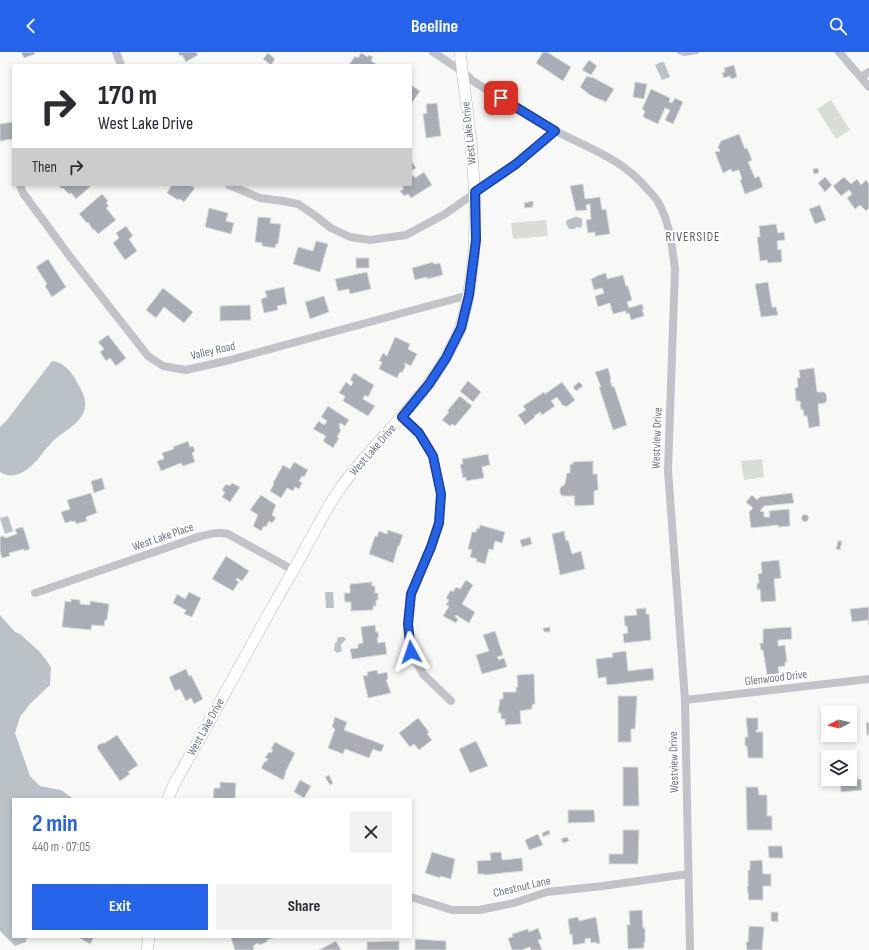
<!DOCTYPE html>
<html lang="en">
<head>
<meta charset="utf-8">
<style>
  body { margin:0; font-family:"Sofia Sans Condensed",sans-serif; background:#f2f2f3; color:#2b2b33; height:100vh; display:flex; flex-direction:column; font-size:15px; white-space:nowrap }
  * { box-sizing:border-box; margin:0 }
  p { font-size:13px; color:#7c7c81 }
  .icon { flex:none; width:22px; height:22px; fill:none; stroke:currentColor; stroke-width:2; stroke-linecap:round; stroke-linejoin:round }
  .map { position:relative; flex:1; overflow:hidden }
  .drawer { position:absolute; left:12px; top:746px; width:400px; height:140px; display:flex; flex-direction:column; background:#fff; border-radius:0px; box-shadow:0 2px 6px #0003 }
  .drawer>* { flex:none }
  .top-card { position:absolute; left:12px; top:12px; width:400px; height:122px; border-radius:0px; box-shadow:0 2px 6px #0003; background:#fff; color:#2b2b33; overflow:hidden }
  .needle { width:26px; rotate:263deg }
  .fabs { position:absolute; left:821px; top:654px; display:grid; gap:8px }
  .fabs a { display:grid; place-items:center; width:36px; height:36px; border-radius:0px; background:#fff; box-shadow:0 2px 6px #0003; font-size:20px }
  .pin { position:absolute; display:grid; place-items:center; width:34px; height:34px; color:#fff; margin:-17px; border-radius:8px; box-shadow:0 2px 6px #0006 }
  .me { position:absolute; width:44px; margin:-22px; rotate:355deg; stroke-linejoin:round; filter:drop-shadow(0 0 3px #0008) }
  .turn { display:flex; align-items:center; gap:14px; height:84px; padding:0 20px; font-size:18px }
  .turn .icon { width:52px; height:52px; stroke-width:2.5 }
  .turn b { display:block; font-size:28px; line-height:34px }
  .then { display:flex; align-items:center; height:38px; padding:0 20px; background:#0003; gap:8px; font-size:15px }
  .round { display:grid; place-items:center; flex:none; width:42px; height:42px; border-radius:0px; background:#f2f2f3 }
  .summary { display:flex; align-items:center; justify-content:space-between; height:68px; padding:0 20px }
  h1 { font-size:24px; font-weight:700; line-height:30px; color:#2563eb }
  .action { display:flex; gap:8px; margin-top:auto; padding:8px 20px }
  .action a { flex:1; height:46px; border-radius:0px; background:#2563eb; color:#fff; font-size:16px; font-weight:700; line-height:46px; text-align:center }
  .action a+a { background:#f2f2f3; color:#2b2b33 }
  header { display:flex; justify-content:space-between; align-items:center; height:52px; padding:0 20px; background:#2563eb; color:#fff; font-size:18px; font-weight:700 }
  .map>svg:first-child { display:block }
</style>
</head>
<body>
<header><svg class="icon" aria-label="back" viewBox="0 0 24 24"><path d="M15 5l-7 7 7 7"/></svg>Beeline<svg class="icon" aria-label="search" viewBox="0 0 24 24"><circle cx="10" cy="10" r="6"/><path d="M15 15l6 6"/></svg></header>
<div class="map">
<svg width="869" height="898" viewBox="0 0 869 898">
  <rect width="100%" height="100%" fill="#f8f9f7"/>
  <path fill="#d8ddd6" d="M831,48L850,78L836,87L817,57Z
    M546,168L548,184L513,187L511,171Z
    M762,407L764,425L744,428L741,409Z"/>
  <path fill="#bac2c8" d="M661,10H664L670,25L662,28L655,13Z
    M575,165H578L582,167V174L580,176L577,175L574,177H569L566,172L567,168Z
    M52,309C62,310 69,317 74,325C79,334 87,345 85,356C82,371 64,379 53,389C43,399 36,413 23,420C16,424 7,425 0,420V375L7,368Z
    M8,464L13,479L5,482L0,466Z
    M325,540H333L334,556H326Z
    M0,563L15,580L20,582L40,600L51,615L50,633L30,652L20,665L15,681L30,724L40,734L61,738L74,747H13V885H27L26,890L15,894L0,879Z
    M339,585H344L346,587L341,593L342,599L337,601L334,598L335,591L337,590V587Z"/>
  <path fill="#a9aeb6" stroke="#dadad9" d="M21,0H34L35,2L24,6Z
    M180,0H196L198,3L186,10L182,3L180,4L178,1Z
    M543,0H547L571,15L563,29L536,11Z
    M268,1L275,7L271,13L263,7Z
    M361,1L368,5L369,3L373,5L371,9L376,12L375,13H349L355,4L358,6Z
    M589,8L597,14L591,23L582,18Z
    M734,13L737,25L731,27L730,24L724,26L722,21L725,20L724,16Z
    M587,24L592,26V25L614,37L606,50L590,43L580,35Z
    M635,30L647,32L644,47L633,45Z
    M411,33L420,39L411,52Z
    M651,37L670,46L669,50L672,51L675,46L683,50L673,72L665,68L670,58L665,56L658,72L643,65L645,59L642,57Z
    M437,51L441,84L426,86L423,62L427,61L426,52Z
    M13,70V87L0,89V72Z
    M739,82L745,97L747,96L752,108L748,110L755,126L759,124L763,135L745,142L740,128L742,127L739,118L732,120L731,117L723,121L715,100L720,99L718,95L721,89Z
    M411,108L416,116L411,119Z
    M818,116L819,121L814,122L813,117Z
    M424,120L432,133L411,146L408,142L404,144L400,139L404,137L402,134L411,133V125L414,123L415,126Z
    M825,125L832,133L825,140L818,131Z
    M844,125L851,132L857,127L861,133L866,128L869,132V156L866,159L860,153L855,157L847,146L852,142L849,138L841,144L833,134Z
    M583,132L585,147L600,145L602,158L606,157L610,182L595,184V180L588,181L586,168L591,167L590,152L586,153L587,158L576,159L570,134Z
    M58,133H92L76,147L71,141L69,142L63,136L62,137Z
    M172,133H190L195,136L184,150L180,147L178,148L167,141Z
    M102,142L108,149L106,151L109,154L106,156L116,168L98,182L94,177L93,178L88,170L87,171L79,162Z
    M533,149V155L525,156L524,151Z
    M820,153L826,168L815,172L809,157Z
    M209,156L228,161L226,169L234,171L231,182L205,175Z
    M258,165L271,166L270,171L281,172L278,192H276L275,196L262,194V191L255,190Z
    M776,172L778,181L784,180L785,188L777,189L778,198L781,197L782,210L768,211L767,208L760,209L757,185H760L759,174Z
    M126,174L133,184L129,187L137,199L125,208L113,191L119,186L116,181Z
    M316,189L328,192L320,220L293,212L298,195L313,199Z
    M356,206H369V216H356Z
    M48,207L66,235L52,245L45,234L47,232L36,215Z
    M433,210L434,212L440,211L443,223L427,227V225L415,228L412,216Z
    M367,220L371,237L350,242L349,237L338,239L335,227Z
    M606,221L607,227L623,223L626,234H628L632,248L627,250L629,256L642,252L644,257H642L644,264L631,268L629,261L626,262V259L613,262L610,251L598,255L595,244L604,241L602,236L594,238L591,227L596,225V224Z
    M768,230L772,255H776L778,263L761,265L755,232Z
    M284,235L287,252L277,254L278,258L264,261L261,247L267,245L265,239Z
    M163,236L193,260L184,271L164,255L156,266L146,258Z
    M324,244L329,260L310,267L305,250Z
    M250,253L251,268L220,269V254Z
    M108,283L126,306L116,314L110,306L106,309L100,300L104,297L98,290Z
    M395,285L410,292L408,297L417,302L411,314L405,311L404,312L406,313L402,321L400,320L397,326L379,317L382,310L379,309L383,301L387,304Z
    M608,316L611,327H610L612,335L614,334L627,373L613,378L599,335H601L595,320Z
    M814,316L817,340H824L826,342L827,348L825,351L818,352L820,374L809,376L807,364H804L803,357L801,358L800,349H796L795,336L798,335L797,326H800L799,318Z
    M354,321L374,333L368,345L365,343L363,347L375,354L368,364L343,349L345,344L339,341L346,330L351,334L353,330L350,328Z
    M468,329L481,340L473,350L460,339Z
    M562,330L575,348L566,355L564,353L563,354L557,345L551,349L555,354L542,363L540,360L534,364L535,365L525,373L518,363L526,358L523,354L544,340L545,342Z
    M579,330L583,334L576,339L573,335Z
    M460,344L472,354L455,374L452,372L450,374L442,368L449,360L447,359Z
    M328,354L349,368L345,374L340,371L339,373L340,374L339,376L341,378L337,385L339,386L333,396L323,389L326,384L313,377L319,369L324,373L327,369L321,365Z
    M188,389L190,395L193,394L195,399L192,401L195,410L183,414L181,411L161,419L157,409L164,407L162,401L174,397L173,395Z
    M488,402L490,413L482,415L484,426L466,429V425L463,426L460,412H463L462,407Z
    M593,409V422H597L598,435V438L594,439V453L575,454L574,446L575,444H563L560,442V436L565,432L567,421H570V412H573V410Z
    M294,410L308,418L304,425L302,424L299,429L302,431L299,437L295,435L293,439L287,436L281,446L270,439L274,432L273,431L283,413L290,417Z
    M102,426L105,437L94,441L91,429Z
    M232,431L240,435L230,450L222,445L225,440L222,438L226,432L230,434Z
    M91,441L97,461L86,465L87,469L76,472L75,469L72,470V469L65,471L61,460L70,457L67,448Z
    M792,441L794,451L764,454L760,459L764,460V465H770L769,459L789,457L790,474L778,475V473L751,476L749,460L753,456L746,450L752,443L757,448L760,445Z
    M261,443L276,453L272,463L276,466L272,471L269,469L266,475L264,474L261,479L253,474L258,463L250,458Z
    M801.5 466a3.5 3.5 0 1 1 7 0a3.5 3.5 0 1 1-7 0Z
    M480,473L505,480L502,491L495,489L493,498L489,497L485,512L476,509L477,507L470,505L472,498L468,497L472,480H476L477,476L479,477Z
    M23,475L30,497L24,499V497L9,501L10,504L2,506L0,499V485L4,484L5,486L17,482L15,477Z
    M388,478L403,483L399,494H398L393,511L369,502L375,484L377,485L379,479L387,482Z
    M564,479L566,489L568,488L572,502L581,499L585,517L560,523L552,482Z
    M530,485L532,492L522,495L520,488Z
    M838,489H842L840,498L836,497Z
    M226,504L249,519L242,529L237,526L236,528L239,530L233,539L212,527Z
    M779,508L781,526L774,527L776,549L761,550L760,537L757,538V531H759L758,522L762,521L761,510Z
    M466,528L473,533L462,552L475,560L469,571L456,563L455,565L458,567L456,571L443,564L449,554L446,553L449,548L446,546L451,538L453,540L456,535L460,537Z
    M372,530V534H375V541H378V548H376V554H373V558L351,559V550H345L344,541H350V532Z
    M189,540L201,546L192,565L184,562L186,558L173,551L177,542L185,547Z
    M71,547L80,548V552L90,553V549L109,552L107,568H105L104,574L92,573L91,578L62,575L65,549L71,550Z
    M869,555V574L868,568L852,570L850,557Z
    M646,556V562H649L651,588L624,591L623,582L628,581L627,574H625L624,564L637,563L636,557Z
    M375,573L376,580H378L379,585L377,586L378,591L385,590L387,602L352,607L350,597L358,596V592L363,591L361,575Z
    M550,575V580H544L543,576Z
    M791,575L792,587L778,588V594L785,593L787,610H785V614L778,615L779,622L767,623L763,598H761L760,592V591H763V577Z
    M495,579L503,603L497,605L499,608L504,606L507,615L482,622L476,603L489,599L483,583Z
    M626,599L628,619L653,616L654,628L607,633L606,625L598,626L596,607L613,605L612,601Z
    M186,617L189,624L191,623L203,647L194,652L191,646L186,649L180,637L175,639L169,625Z
    M377,618L378,622L387,620L388,627L386,628L391,641L368,646L363,624L368,623L367,620Z
    M534,622L535,652L532,653V657L520,659L521,672L505,673V667H501V661H498L500,647H503V640H516V635H518L517,623Z
    M618,644H637L635,677H631V690H618Z
    M335,665L347,670L344,678L384,693L381,700L373,697L369,706L345,697L343,702L328,696L335,677L332,675Z
    M418,666L426,676L429,681L427,682L432,688L419,698L414,692L410,695L399,681Z
    M746,666H758V678H756V680H763V706H748L747,694H745V685H748Z
    M869,670V683H867L866,671Z
    M117,683L138,713L128,720L130,722L120,729L97,696L98,693L102,691H105Z
    M476,689L488,714L470,721L459,697Z
    M275,690L295,701L285,721H286L283,728L261,716L265,709L266,710L268,707L265,706L269,700L271,701L273,698L271,697Z
    M830,701L831,705H828V710L822,711L821,702Z
    M623,715H638L639,754H623Z
    M329,723L333,731L330,733L325,725Z
    M861,727L862,738L841,740L840,728Z
    M300,728L311,734L304,746L294,740Z
    M220,730L236,731L235,747H213L214,736H220Z
    M746,735H758L759,743H767V764H772V778H747Z
    M568,758H594L595,770L568,771Z
    M549,778L550,782L543,785L542,781Z
    M623,778H639L638,812H609V802H623Z
    M538,782L543,793L529,798L525,788Z
    M567,785L569,789L563,791L561,787Z
    M768,794H782L783,806H769Z
    M432,800L455,807L451,827L440,824V826L425,821Z
    M501,800L502,808L522,806L523,819L484,823V822H478L477,809L491,808L490,801Z
    M762,808L763,822H771V834H763V848H749L747,834H748V818H750V809Z
    M642,858L643,876H645V890H644V896L628,897L627,873H630L629,859Z
    M771,860H778V870L771,869Z
    M578,865L579,869L596,865L600,891L596,892V890L591,891L590,886L585,887V891L573,893L572,882L570,883L568,867Z
    M749,874L764,875L762,898H747L746,890H748Z
    M538,876L542,887L538,888L542,898H531L530,895L521,898H512L508,886L513,885L512,882L528,877L529,880Z
    M78,885H94L90,892Z
    M234,885H272L273,886L267,888V890L259,893L258,891L253,894L254,897L253,898H235L231,886Z
    M415,887L446,889V898H415Z
    M336,889L341,898H319Z
    M399,889V898H367V890Z"/>
  <g fill="none" stroke-linecap="round" stroke-linejoin="round">
    <g stroke="#b6b9be" stroke-width="12">
      <path id="secondary" d="M168,747L174,732C215,661 253,588 294,517C309,491 322,463 339,438C374,388 423,351 451,296C454,289 459,282 461,274C487,184 471,91 460,0
        M147,898L149,885"/>
    </g>
    <path stroke="#c1c3c8" stroke-width="4" d="M679,0L684,2L697,0"/>
    <path stroke="#c1c3c8" stroke-width="8" d="M116,0L121,13
      M433,0L463,20L473,29C500,46 527,63 554,78C589,97 622,106 648,138C652,142 656,146 658,150C670,170 672,195 675,217L668,418L685,648L690,898
      M839,0L869,35
      M861,25L869,20
      M20,133L23,141L71,206L148,304L163,314L186,318L230,308L469,243
      M229,133L260,146L283,149L298,152L313,162L331,176L350,185L370,188L406,183L445,162L516,112L555,79
      M402,365L419,381L433,404L441,442L439,471L431,495L411,542L408,571L411,600L423,622L451,649
      M35,541L195,486C206,483 216,479 228,482L293,518
      M685,648L869,627
      M411,845L452,858H479L514,851L547,840L603,834L688,822"/>
    <use href="#secondary" stroke="#fff" stroke-width="11"/>
  </g>
  <g fill="none" stroke-linecap="round" stroke-linejoin="round">
    <g stroke="#184099" stroke-width="10">
      <path id="route" d="M411,600L408,572L411,542L431,495L439,471L441,442L433,404L419,381L402,365L429,332L446,306L461,276L469,243L476,188L475,140L516,112L555,79L501,46"/>
    </g>
    <use href="#route" stroke="#2563eb" stroke-width="7"/>
  </g>
  <g text-anchor="middle" dominant-baseline="central" stroke-width="4" stroke-linejoin="round" paint-order="stroke">
    <g font-size="12" fill="#6b7585" stroke="#fff">
      <text transform="translate(469 81) rotate(-96)">West Lake Drive</text>
      <text transform="translate(213 299) rotate(-13)">Valley Road</text>
      <text transform="translate(657 386) rotate(-88)">Westview Drive</text>
      <text transform="translate(373 398) rotate(-49)">West Lake Drive</text>
      <text transform="translate(163 485) rotate(-19)">West Lake Place</text>
      <text transform="translate(776 626) rotate(-7)">Glenwood Drive</text>
      <text transform="translate(206 675) rotate(-61)">West Lake Drive</text>
      <text transform="translate(674 710) rotate(-91)">Westview Drive</text>
      <text transform="translate(522 835) rotate(-13)">Chestnut Lane</text>
    </g>
    <g font-size="13" letter-spacing="1" fill="#585f6a" stroke="#fff">
      <text x="693" y="185">RIVERSIDE</text>
    </g>
  </g>
</svg>
<div class="fabs">
<a><svg class="needle" viewBox="-14 -14 28 28"><path d="M0-13l5 13h-10z" fill="#e53935"/><path d="M0 13l5-13h-10z" fill="#7c7c81"/></svg></a>
<a><svg class="icon" aria-label="layers" viewBox="0 0 24 24"><path d="M12 4l9 5-9 5-9-5zM3 14l9 5 9-5"/></svg></a>
</div>
<div class="pin" style="left:501px;top:46px;background:#d93025"><svg class="icon" aria-label="arrive" viewBox="0 0 24 24"><path d="M6 21V4h12l-3 4 3 4H6"/></svg></div>
<svg class="me" style="left:411px;top:600px" viewBox="-20 -20 40 40"><path d="M0-17L14 15 0 8-14 15z" fill="#2563eb" stroke="#fff" stroke-width="4"/></svg>
<div class="top-card">
<div class="turn"><svg class="icon" aria-label="right" viewBox="0 0 24 24"><path d="M7 20v-9h11M14 6l5 5-5 5"/></svg><div><b>170 m</b>West Lake Drive</div></div>
<div class="then">Then<svg class="icon" aria-label="right" viewBox="0 0 24 24"><path d="M7 20v-9h11M14 6l5 5-5 5"/></svg></div>
</div>
<section class="drawer">
<div class="summary"><div><h1>2 min</h1><p>440 m · 07:05</p></div><a class="round"><svg class="icon" aria-label="close" viewBox="0 0 24 24"><path d="M6 6l12 12M18 6L6 18"/></svg></a></div>
<div class="action"><a>Exit</a><a>Share</a></div>
</section>
</div>
</body>
</html>
